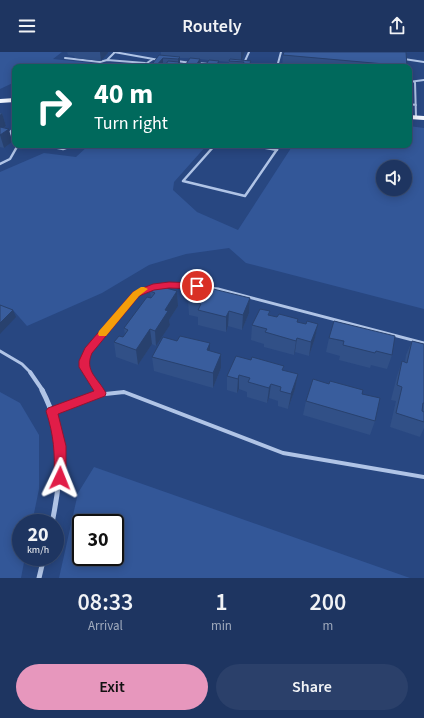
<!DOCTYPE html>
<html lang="en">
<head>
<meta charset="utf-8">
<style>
  body { margin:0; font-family:"Source Sans 3",sans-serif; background:#2b406a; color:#f1f3f6; height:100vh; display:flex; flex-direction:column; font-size:15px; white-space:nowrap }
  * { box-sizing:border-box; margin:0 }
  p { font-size:13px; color:#a1abbd }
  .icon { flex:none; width:22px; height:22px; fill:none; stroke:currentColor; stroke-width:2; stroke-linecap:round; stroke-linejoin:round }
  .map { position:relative; height:526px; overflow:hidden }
  .side { display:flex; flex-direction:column; background:#1e3561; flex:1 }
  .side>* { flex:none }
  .top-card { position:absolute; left:12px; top:12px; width:400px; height:84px; border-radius:8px; box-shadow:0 2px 10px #0003,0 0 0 1px #3c5076; background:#00695c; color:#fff; overflow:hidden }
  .tools { position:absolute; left:376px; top:108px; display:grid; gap:8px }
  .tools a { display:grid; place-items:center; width:36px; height:36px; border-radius:50%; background:#1e3561; box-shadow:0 2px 10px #0003,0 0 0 1px #3c5076; font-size:20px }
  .speed { position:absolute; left:12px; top:462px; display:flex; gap:8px; font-size:20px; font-weight:700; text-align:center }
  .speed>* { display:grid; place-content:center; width:52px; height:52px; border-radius:50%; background:#1e3561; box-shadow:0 2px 10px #0003,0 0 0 1px #3c5076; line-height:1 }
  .speed small { font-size:10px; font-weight:400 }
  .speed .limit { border:2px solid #111; border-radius:6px; background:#fff; color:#111 }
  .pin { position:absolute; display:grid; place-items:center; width:34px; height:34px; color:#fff; margin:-17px; border:2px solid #fff; border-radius:50%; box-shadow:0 1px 4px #0007 }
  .me { position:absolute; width:44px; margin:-22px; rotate:2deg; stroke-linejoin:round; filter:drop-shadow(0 0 3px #0008) }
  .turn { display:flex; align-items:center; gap:14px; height:84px; padding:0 16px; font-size:18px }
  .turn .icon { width:52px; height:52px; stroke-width:2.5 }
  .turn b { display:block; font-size:28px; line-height:34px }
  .eta { display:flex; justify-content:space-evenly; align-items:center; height:68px; text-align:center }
  .eta b { font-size:24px; font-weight:600; line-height:28px }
  .primary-button { display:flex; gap:8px; margin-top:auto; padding:8px 16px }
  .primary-button a { flex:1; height:46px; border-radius:24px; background:#e797bd; color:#111; font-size:16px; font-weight:600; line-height:46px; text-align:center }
  .primary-button a+a { background:#2b406a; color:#f1f3f6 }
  header { display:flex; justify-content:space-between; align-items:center; height:52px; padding:0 16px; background:#1e3561; font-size:18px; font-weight:600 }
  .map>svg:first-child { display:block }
</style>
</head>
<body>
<header><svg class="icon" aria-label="menu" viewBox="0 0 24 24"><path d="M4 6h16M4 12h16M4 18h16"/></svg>Routely<svg class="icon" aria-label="share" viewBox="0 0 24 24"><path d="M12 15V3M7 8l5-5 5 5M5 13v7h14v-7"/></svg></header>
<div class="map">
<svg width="424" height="526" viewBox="0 0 424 526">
  <rect width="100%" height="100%" fill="#284781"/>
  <path fill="#335798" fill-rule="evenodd" d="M0,0H62L53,7L132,15H15V30L0,37Z
    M409,74L424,76V257L246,211L229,196L186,202L149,213L102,241L27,274L13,258L0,255V120L44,101L76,105L89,93H207L174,130L173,138L197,160L238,178L293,93H409ZM383,115H405V137H383Z
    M0,340L20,351L39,383V437L32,471H21V505H25L21,526H0Z
    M94,415L410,526H59L78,441ZM81,471H115V505H81Z"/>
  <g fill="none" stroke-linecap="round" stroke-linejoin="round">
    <path stroke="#b0c4e6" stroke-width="2" d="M114,0L159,8
      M115,0L107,8L145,11
      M65,6L100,10L107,8
      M404,7L424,10
      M177,9L191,11
      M197,11L209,12
      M244,11L249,0
      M217,13L231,14
      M141,15L153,7
      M277,15L281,0
      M409,30L424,28
      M415,30L416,65
      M409,52L416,53
      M15,85L12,84L10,80L15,75"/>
    <path stroke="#b0c4e6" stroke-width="2.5" d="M12,84L15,85
      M44,93L63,97L74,93
      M215,93L183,129L245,144L280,93
      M250,93L277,98
      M0,112L10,107L18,93"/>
    <path stroke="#b0c4e6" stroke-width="3" d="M0,299L22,312L30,320
      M100,339L84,315L85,303L136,242C160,227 192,234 218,237L424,291"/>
    <path stroke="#b0c4e6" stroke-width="4" d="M99,338L101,341
      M52,359L96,343L124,340L283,401L424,425"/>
    <path stroke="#b0c4e6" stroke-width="4" d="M30,320L43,339"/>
    <path stroke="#b0c4e6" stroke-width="5" d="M42,338C66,384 62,422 52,471
      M39,526L44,505"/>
    <path fill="#f1f5fd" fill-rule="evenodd" d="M15,46V50L0,51V47Z
      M409,63L424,64V68L409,67Z"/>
  </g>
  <path fill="#315087" d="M67,0H108V1L101,9L75,6L74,4L68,3Z
    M161,0H245L242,8L251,15H224H228L229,10L219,9V15L208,8L200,7L201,13L199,15H184L190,6H180V11L179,13L163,12L161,15H150L161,4Z
    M283,3L407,14V15H282Z
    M0,61H2L6,74L4,76L12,90L4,96L0,95Z
    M150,239H177L178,254L169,268L170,273L156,294L152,292L138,313L116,305L114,290L123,285L125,283L124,276L151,246Z
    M250,246L249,261L242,278L228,274L226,280L198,273V265L189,263L188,248Z
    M270,259L269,263L306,272H318L315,286L309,304L295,300L294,303L264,295V292L251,288L252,273Z
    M329,286L392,303L387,317L371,313L370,316L339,308L340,304L326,300Z
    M412,289L424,292V376L420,385L390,375L396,349L391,348L397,324L402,309L405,310L406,303Z
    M152,305L221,316L213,336L154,319Z
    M251,308L284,314L283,318L298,322L295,337L288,357L278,354V349L269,346L267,351L247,345V340L239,337L237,341L227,338V324Z
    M362,342L375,369L370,383L303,363L306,349Z"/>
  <path fill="#28416e" d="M100,0H108V1L101,9Z
    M241,0H245L241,10Z
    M180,5V11L179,13V15H175L178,11V7Z
    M163,6V12L161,15H155Z
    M200,7L201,13L199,15H195Z
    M219,9V15H215Z
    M251,9V15H248Z
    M2,61L6,74L0,78V63Z
    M9,77L12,90L4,96L0,83Z
    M177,239L178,254L169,268L170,273L156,294L155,279L165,258Z
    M250,246L249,261L242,278L243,263Z
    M13,258L16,265L0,282V271Z
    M229,259L228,274L226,280V265Z
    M318,272L315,286L309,304L311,290Z
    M150,277L152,292L138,313L136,298Z
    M297,286L295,300L294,303L296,289Z
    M210,291V306L207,298Z
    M221,302V316L213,336V321Z
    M298,322L295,337L288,357L291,342Z
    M239,323V337L237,341L238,327Z
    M271,332L269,346L267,351L269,336Z"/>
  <path fill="#395d9d" stroke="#28416e" d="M284,0H406L407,14L283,3Z
    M159,3L180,5L178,7L163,6L155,15H150Z
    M190,6L200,7L195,15H184Z
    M230,7L251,9L248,15H242L244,10L229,9Z
    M209,8L219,9L215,15H204Z
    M168,9L179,10L175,15H164Z
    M0,75L9,77L0,83Z
    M155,233L177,239L165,258L168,259L155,279L150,277L136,298L114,290L119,284L123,285L128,278L124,276L147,245L151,246L155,241L150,239Z
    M197,233L250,246L243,263L229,259L226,265L198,258L201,252L188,248Z
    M0,253L13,258L0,271Z
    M260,257L270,259L268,263L277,265L279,262L298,267L297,270L306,272L307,269L318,272L311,290L297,286L296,289L265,280L267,277L252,273Z
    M334,269L395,284L392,303L376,299L375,301L343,293L344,289L329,286Z
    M180,284L210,291L207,298L221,302L213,321L152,305L163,285L177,289Z
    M412,289L424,292V351H423L422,359L424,360V370L396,361L402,335L397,333L402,309L407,311Z
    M236,304L251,308L252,305L284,314L282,318L298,322L291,342L280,339L281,335L271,332L269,336L248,330L250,326L239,323L238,327L227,324Z
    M313,327L329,332L330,329L363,338L362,342L380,346L375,369L306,349Z"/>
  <path fill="#e11d48" stroke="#92132f" d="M169,230L197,231L202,234L197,237L169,236L154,238L139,244L92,301C84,319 98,326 106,341L105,344L58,362L66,394V426L64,430L60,432L56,430L54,426C55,401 54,384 46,359L48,356L94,339L79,315V309L85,296L133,240L153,232Z"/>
  <path fill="#f59e0b" d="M141,235H144L148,237L139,244L106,284H99L98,282L99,279L133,240Z"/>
</svg>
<div class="tools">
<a><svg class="icon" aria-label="sound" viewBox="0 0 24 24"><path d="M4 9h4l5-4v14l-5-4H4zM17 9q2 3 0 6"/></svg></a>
</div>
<div class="speed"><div>20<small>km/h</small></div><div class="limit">30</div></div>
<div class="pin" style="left:197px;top:234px;background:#d93025"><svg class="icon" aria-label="arrive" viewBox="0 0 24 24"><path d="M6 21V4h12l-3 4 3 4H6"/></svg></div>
<svg class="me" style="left:60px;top:426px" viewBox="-20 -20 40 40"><path d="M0-17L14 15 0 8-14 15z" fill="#e11d48" stroke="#fff" stroke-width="4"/></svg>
<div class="top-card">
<div class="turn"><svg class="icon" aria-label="right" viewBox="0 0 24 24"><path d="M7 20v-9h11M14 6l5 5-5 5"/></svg><div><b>40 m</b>Turn right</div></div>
</div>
</div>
<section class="side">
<div class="eta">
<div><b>08:33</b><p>Arrival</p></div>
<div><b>1</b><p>min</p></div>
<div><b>200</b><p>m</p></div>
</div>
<div class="primary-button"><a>Exit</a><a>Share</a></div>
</section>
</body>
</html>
